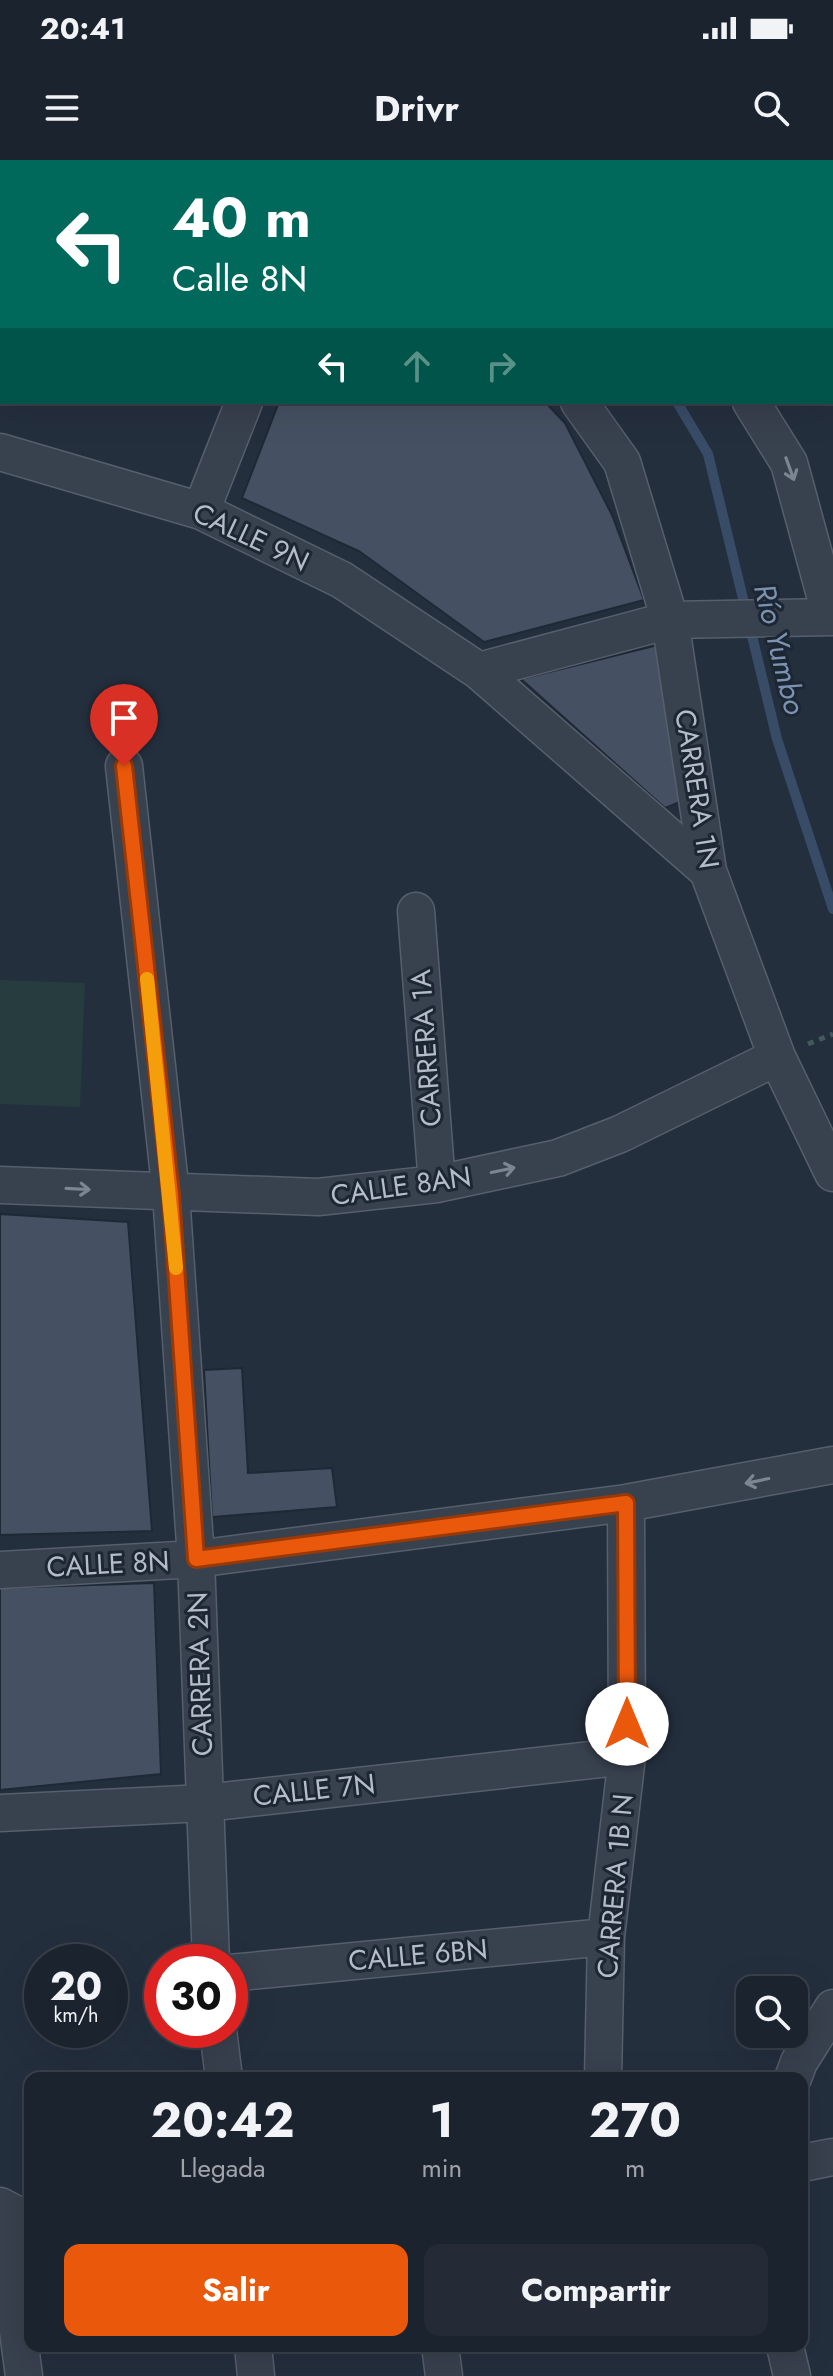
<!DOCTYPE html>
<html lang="es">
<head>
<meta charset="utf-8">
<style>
  body { margin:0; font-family:Jost,sans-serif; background:#242b36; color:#f1f3f6; height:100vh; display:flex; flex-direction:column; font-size:30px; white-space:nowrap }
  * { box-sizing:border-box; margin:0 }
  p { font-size:26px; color:#a0a4aa }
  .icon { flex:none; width:44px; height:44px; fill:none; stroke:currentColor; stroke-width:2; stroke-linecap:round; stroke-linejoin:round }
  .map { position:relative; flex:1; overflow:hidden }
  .sheet { position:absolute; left:24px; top:1912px; width:784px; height:280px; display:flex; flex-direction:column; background:#1b232e; border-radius:16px; box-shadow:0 8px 32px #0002,0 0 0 2px #39404a }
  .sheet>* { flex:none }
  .hud { position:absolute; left:0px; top:0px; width:834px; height:244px; box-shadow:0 8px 32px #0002,0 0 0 2px #39404a; background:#00695c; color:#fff; overflow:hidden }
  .fabs { position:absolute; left:736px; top:1816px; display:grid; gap:16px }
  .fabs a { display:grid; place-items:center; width:72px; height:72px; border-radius:16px; background:#1b232e; box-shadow:0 8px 32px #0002,0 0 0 2px #39404a; font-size:40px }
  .speed { position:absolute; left:24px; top:1784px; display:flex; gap:16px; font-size:40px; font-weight:700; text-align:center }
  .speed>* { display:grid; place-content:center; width:104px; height:104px; border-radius:50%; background:#1b232e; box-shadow:0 8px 32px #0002,0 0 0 2px #39404a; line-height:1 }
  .speed small { font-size:20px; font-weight:400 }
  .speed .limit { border:12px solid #d22; background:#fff; color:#111 }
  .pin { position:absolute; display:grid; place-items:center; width:68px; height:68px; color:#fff; margin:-82px -34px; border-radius:50% 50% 50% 0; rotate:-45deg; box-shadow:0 0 8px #0007 }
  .pin .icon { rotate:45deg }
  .me { position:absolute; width:88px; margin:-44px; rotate:0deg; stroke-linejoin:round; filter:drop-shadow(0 0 6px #0008) }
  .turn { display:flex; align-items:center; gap:28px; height:168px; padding:0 40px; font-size:36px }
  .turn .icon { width:104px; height:104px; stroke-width:2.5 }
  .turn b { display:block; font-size:56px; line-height:68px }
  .lanes { display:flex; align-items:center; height:76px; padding:0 40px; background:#0003; justify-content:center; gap:40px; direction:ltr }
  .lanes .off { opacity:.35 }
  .eta { display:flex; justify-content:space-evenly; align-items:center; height:136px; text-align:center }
  .eta b { font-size:48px; font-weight:700; line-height:56px }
  .button { display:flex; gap:16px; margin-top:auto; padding:16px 40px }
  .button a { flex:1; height:92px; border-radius:16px; background:#ea580c; color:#fff; font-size:32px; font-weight:700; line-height:92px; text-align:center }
  .button a+a { background:#242b36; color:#f1f3f6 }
  .status { display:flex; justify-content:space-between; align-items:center; height:56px; padding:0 40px; background:#1b232e; direction:ltr }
  .status svg { height:22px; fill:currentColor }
  header { display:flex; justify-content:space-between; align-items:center; height:104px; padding:0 40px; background:#1b232e; font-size:36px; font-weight:700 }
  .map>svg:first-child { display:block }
</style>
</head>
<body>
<div class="status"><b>20:41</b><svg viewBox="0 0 49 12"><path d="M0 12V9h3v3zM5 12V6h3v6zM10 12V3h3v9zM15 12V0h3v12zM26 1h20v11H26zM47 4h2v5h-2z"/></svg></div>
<header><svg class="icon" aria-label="menu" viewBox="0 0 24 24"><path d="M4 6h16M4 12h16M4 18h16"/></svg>Drivr<svg class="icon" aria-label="search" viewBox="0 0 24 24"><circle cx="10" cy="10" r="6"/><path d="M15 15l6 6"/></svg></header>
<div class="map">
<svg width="833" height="2216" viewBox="0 0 833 2216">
  <rect width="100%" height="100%" fill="#242f3e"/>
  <path fill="#263c3f" d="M0,820L85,823L80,947L0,944Z"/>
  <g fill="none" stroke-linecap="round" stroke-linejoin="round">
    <path stroke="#394c67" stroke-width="10" d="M407,0L411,2
      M677,242L708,294L777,579L833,749"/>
  </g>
  <path fill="#455162" stroke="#1f2835" stroke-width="2" d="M555,0H650V2H560Z
    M719,0H833V57L832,2Z
    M279,242H545L565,263L612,355L644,440L484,482L359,391L242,338Z
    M670,482L690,638L665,648L521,519Z
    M0,1054L128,1062L152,1371L0,1375Z
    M242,1208L248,1313L332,1308L337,1347L212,1357L204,1210Z
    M154,1423L161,1614L0,1630V1428Z"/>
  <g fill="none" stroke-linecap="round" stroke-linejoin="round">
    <g stroke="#565f6c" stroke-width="39">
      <path id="minor" d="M233,0L236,2
        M656,0V2
        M832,111H833
        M579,242L622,302L670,460L708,711L777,897L833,1013
        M751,242L789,303L831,457
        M0,292L201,351L342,420L479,511L708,711
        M201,351L244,242
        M479,511L670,460L833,457
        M124,606L171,1034L196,1399L211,1802
        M416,751L437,1024
        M0,1025L318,1037L437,1024L558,998L620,974L777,897
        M0,1410L196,1399L626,1343L833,1305
        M0,1653L205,1643L627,1596
        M230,1813L606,1777
        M218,1870L224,1918
        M603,1918L606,1777L627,1596L626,1343
        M793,1918L799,1902L833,1848
        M802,2003L833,1997
        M0,2046L30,2062
        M6,2080L24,2216
        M253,2186L256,2216
        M440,2186L444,2216
        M785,2186L792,2216"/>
    </g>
    <path stroke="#44595c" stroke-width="5" stroke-dasharray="6 6" stroke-linecap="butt" d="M808,884L833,874"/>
    <use href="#minor" stroke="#38414e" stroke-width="36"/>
  </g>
  <defs><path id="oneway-shaft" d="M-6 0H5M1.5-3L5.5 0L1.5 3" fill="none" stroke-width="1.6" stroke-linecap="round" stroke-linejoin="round" transform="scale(2)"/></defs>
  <g stroke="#7c8592">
    <use href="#oneway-shaft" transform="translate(790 309) rotate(70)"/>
    <use href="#oneway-shaft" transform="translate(503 1010) rotate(-12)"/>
    <use href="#oneway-shaft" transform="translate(78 1029) rotate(3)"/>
    <use href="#oneway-shaft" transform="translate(757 1321) rotate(168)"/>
  </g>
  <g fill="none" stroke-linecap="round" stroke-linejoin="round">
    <g stroke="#983908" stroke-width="20">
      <path id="route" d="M124,606L171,1034L196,1399L626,1343L627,1564"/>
    </g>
    <use href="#route" stroke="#ea580c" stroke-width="14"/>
    <path stroke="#f59e0b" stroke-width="14" d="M147,819L176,1108"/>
  </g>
  <g text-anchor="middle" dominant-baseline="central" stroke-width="6" stroke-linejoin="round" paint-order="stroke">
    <g font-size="28" fill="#b4bcc9" stroke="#1d2633">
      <text transform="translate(251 377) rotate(25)">CALLE 9N</text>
      <text transform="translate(697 629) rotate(81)">CARRERA 1N</text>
      <text transform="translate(426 888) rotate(-94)">CARRERA 1A</text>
      <text transform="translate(401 1026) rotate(-8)">CALLE 8AN</text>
      <text transform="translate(108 1404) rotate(-3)">CALLE 8N</text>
      <text transform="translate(200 1514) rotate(-92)">CARRERA 2N</text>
      <text transform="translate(314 1630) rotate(-6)">CALLE 7N</text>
      <text transform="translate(615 1726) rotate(-85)">CARRERA 1B N</text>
      <text transform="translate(418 1795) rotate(-5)">CALLE 6BN</text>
    </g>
    <g font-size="30" font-style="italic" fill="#7c92b1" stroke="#1d2633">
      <text transform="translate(780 489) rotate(76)">Río Yumbo</text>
    </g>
  </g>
</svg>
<div class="fabs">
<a><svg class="icon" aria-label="search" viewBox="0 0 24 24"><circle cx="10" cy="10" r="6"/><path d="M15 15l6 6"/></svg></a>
</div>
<div class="speed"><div>20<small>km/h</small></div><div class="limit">30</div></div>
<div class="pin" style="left:124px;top:606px;background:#d93025"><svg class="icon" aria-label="arrive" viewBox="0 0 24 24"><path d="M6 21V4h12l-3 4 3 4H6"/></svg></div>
<svg class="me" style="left:627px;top:1564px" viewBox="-20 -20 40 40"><circle r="19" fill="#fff"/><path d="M0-13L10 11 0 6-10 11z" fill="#ea580c"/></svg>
<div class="hud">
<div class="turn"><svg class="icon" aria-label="left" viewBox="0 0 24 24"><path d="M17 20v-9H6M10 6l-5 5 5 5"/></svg><div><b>40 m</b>Calle 8N</div></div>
<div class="lanes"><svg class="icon" aria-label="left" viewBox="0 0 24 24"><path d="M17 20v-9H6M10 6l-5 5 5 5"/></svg><svg class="icon off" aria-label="ahead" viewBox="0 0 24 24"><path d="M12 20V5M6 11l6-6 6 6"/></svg><svg class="icon off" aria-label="right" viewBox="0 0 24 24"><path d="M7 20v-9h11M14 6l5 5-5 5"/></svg></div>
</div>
<section class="sheet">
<div class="eta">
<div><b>20:42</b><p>Llegada</p></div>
<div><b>1</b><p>min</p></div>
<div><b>270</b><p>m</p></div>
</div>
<div class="button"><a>Salir</a><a>Compartir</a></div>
</section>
</div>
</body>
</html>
